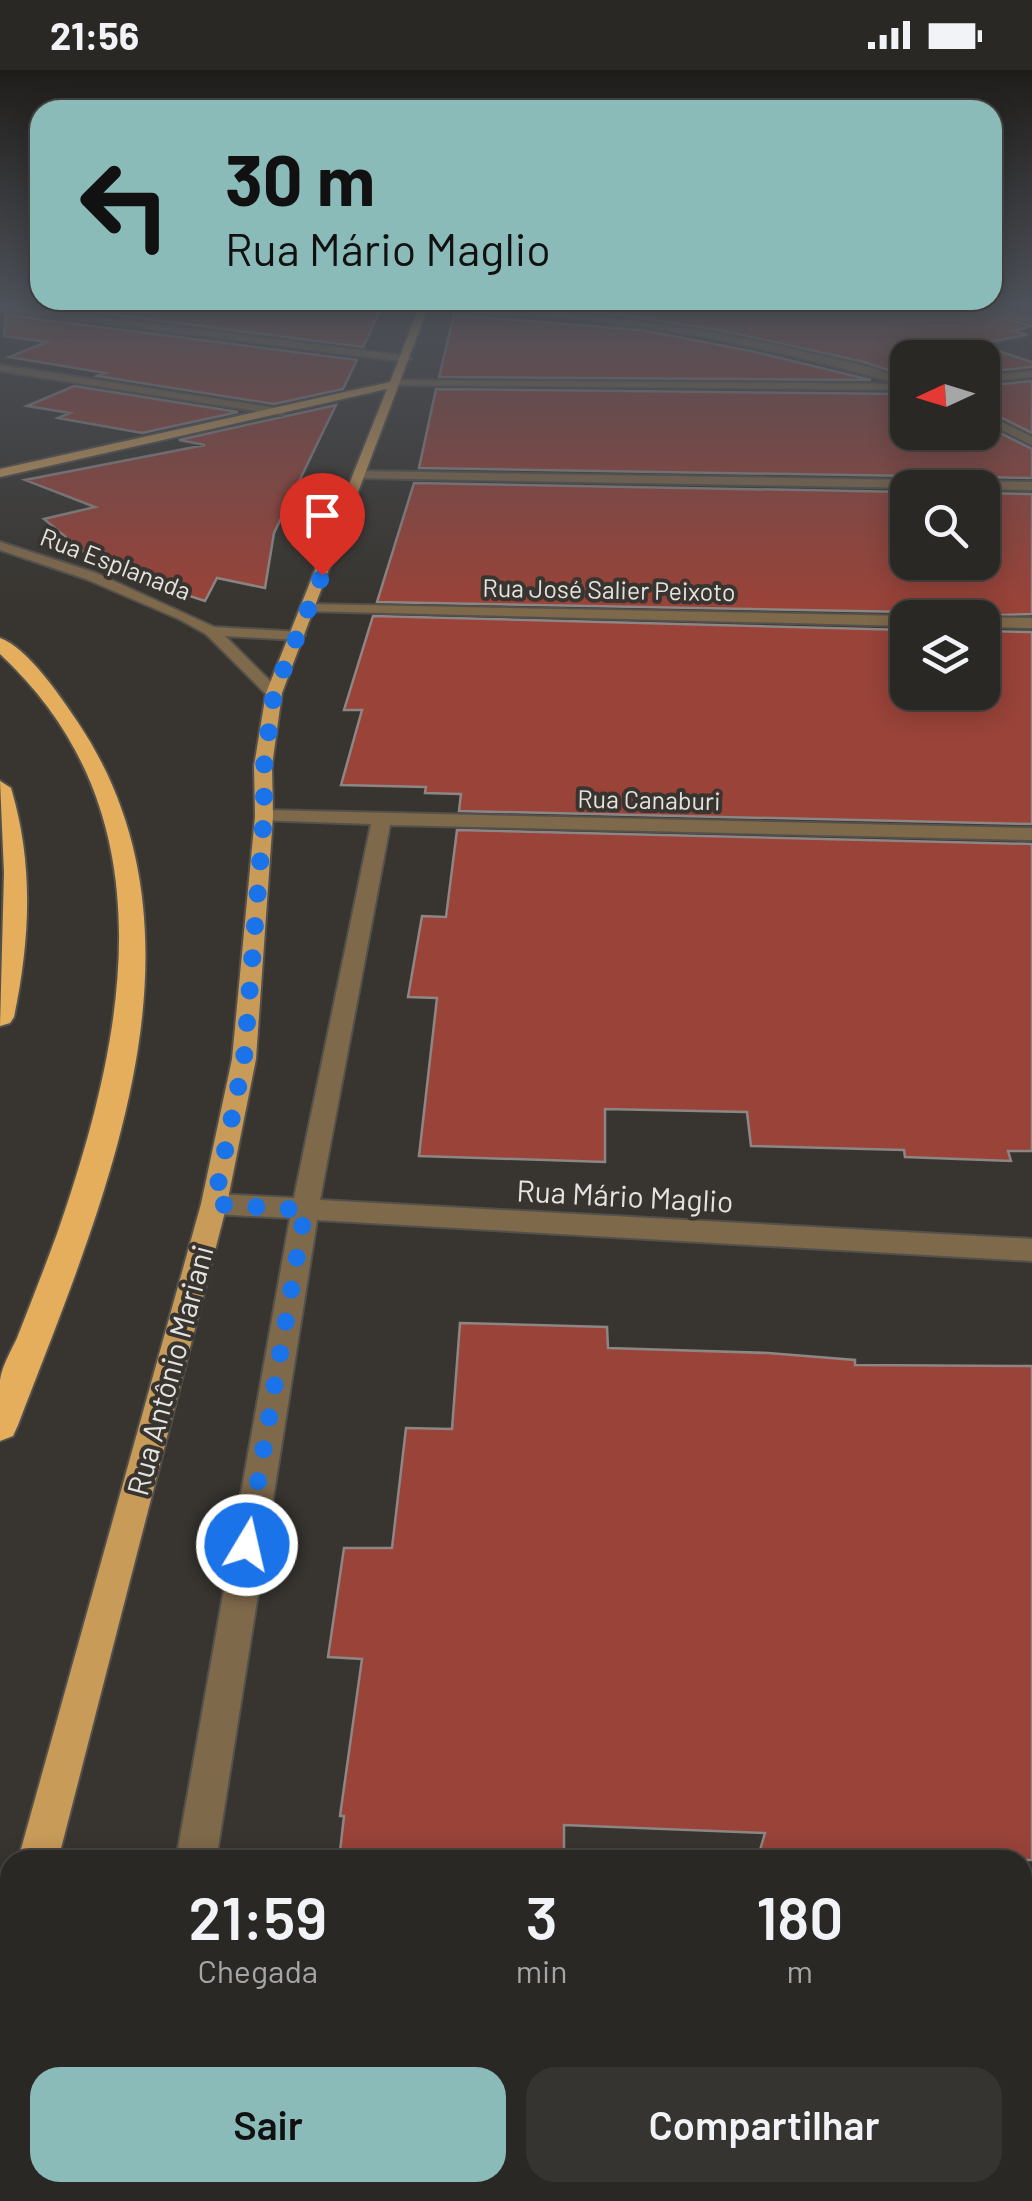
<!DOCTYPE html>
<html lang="pt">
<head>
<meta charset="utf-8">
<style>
  body { margin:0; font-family:Barlow,sans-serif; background:#363431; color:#f1f3f6; height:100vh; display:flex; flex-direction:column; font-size:38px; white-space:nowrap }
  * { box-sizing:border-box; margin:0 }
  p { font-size:32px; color:#a5a6a6 }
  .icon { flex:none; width:55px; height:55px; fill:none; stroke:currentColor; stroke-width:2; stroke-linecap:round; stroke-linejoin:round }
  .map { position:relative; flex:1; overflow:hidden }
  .drawer { position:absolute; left:0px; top:1780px; width:1032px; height:352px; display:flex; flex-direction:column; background:#2a2824; border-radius:30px 30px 0 0; box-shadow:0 5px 25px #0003,0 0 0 2px #464441 }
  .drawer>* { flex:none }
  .top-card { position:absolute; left:30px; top:30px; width:972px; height:210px; border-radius:30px; box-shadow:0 5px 25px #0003,0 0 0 2px #464441; background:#8bbbb9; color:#111; overflow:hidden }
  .needle { width:65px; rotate:266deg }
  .tools { position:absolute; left:890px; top:270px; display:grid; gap:20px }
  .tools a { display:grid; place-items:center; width:110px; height:110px; border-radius:20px; background:#2a2824; box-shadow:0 5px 25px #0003,0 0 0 2px #464441; font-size:50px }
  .pin { position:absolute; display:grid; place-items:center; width:85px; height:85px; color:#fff; margin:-102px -42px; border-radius:50% 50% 50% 0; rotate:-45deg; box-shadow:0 0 10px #0007 }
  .pin .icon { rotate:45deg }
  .me { position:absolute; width:110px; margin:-55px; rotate:9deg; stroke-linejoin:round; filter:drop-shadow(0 0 8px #0008) }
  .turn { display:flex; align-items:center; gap:35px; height:210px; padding:0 30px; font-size:45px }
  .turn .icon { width:130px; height:130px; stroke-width:2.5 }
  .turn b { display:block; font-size:70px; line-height:85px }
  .eta { display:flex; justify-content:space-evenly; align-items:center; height:170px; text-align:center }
  .eta b { font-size:60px; font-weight:600; line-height:70px }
  .cta { display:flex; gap:20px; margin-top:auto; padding:20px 30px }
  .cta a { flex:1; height:115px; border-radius:30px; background:#8bbbb9; color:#111; font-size:40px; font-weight:600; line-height:115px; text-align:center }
  .cta a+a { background:#363431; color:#f1f3f6 }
  .status { display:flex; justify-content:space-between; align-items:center; height:70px; padding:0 50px; background:#2a2824; direction:ltr }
  .status svg { height:28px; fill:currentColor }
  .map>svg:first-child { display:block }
</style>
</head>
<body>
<div class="status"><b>21:56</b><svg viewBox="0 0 49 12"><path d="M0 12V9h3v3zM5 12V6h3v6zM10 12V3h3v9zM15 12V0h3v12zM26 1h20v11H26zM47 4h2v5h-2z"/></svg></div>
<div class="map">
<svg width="1032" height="2131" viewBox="0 0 1032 2131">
  <rect width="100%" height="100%" fill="#383530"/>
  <path fill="#994339" stroke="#8d8685" stroke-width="2.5" d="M16,232H384L363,277Z
    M480,232H946L1032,256L1014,261L1027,265L977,274L1032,292V297L982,302V288H908L906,310L894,302L860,291L718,260L621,245Z
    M6,245L357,290L343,319L274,334L97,306L105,303L9,287L47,272L4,266Z
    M454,245L641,260L751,281L871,310L439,307Z
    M1032,311V363L982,338V316Z
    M74,316L238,342L142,363L58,348L70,343L27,336Z
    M436,319L908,324V362H982V354L1032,379V408L419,398Z
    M336,335L274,463L265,518L217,508L205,531L103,498L44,449L95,437L25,410L205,375L179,370Z
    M414,413L908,422V492H982V423L1032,424V544L916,548L908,542L377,532Z
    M373,546L908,560V622H982V561L1032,562V754L459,741L461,724L425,723L426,717L341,715L362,640H344Z
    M457,760L1032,774V1081H1008L1011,1091L905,1087L904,1080L751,1076L747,1042L605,1039V1092L419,1086L437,928L408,927L422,846L446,847Z
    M460,1253L607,1257L608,1278L768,1283L855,1290V1295L1032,1296V1790H757L765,1763L564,1755V1790H339L344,1746H340L362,1589L328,1587L344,1478H392L406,1358L452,1359Z"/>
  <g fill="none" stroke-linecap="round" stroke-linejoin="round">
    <g stroke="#54514c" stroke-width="4">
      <path id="minor" d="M950,232H967L1032,247V253Z
        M424,233C556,239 686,252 814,284C842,291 877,296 902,310L897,313C800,287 705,263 604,252C544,244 481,246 421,238Z
        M0,234L406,286L411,289L406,292L0,240Z
        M0,295L281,339L286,342L281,345L0,301Z
        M1032,301V307L982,312V306Z
        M397,310L908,314V320L393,315Z
        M982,342L1032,367V375L982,350Z
        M360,401L1032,412V420L356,408Z
        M0,472L96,503L214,557L302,562L305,565L297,570L225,566L282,623L268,626L206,564L179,549L86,509L0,480Z
        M309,534L908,546L912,548H908V556L304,541L302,538Z
        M982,547L1032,548V558L982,557Z
        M264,740L1032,758V770L390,755L320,1130L1032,1169V1191L317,1150L216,1790H176L290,1148L214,1144L205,1141L201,1134L205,1127L214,1124L294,1128L371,754L257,750V742Z
        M121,2122H167L166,2131H120Z"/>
    </g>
    <g stroke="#54514c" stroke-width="4">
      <path id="major" d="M421,232H430L282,623L272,696L273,746L256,989L227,1134L58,1790H18L201,1134L232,989L255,746L254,696L266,623L387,319L0,407V399L390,312Z
        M10,1885V1964L0,1968V1890Z"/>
    </g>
    <g stroke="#54514c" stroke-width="4">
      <path id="highway" d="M0,568C27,577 61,627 77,651C224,869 101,1137 18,1355L13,1366L0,1371C0,1352 0,1329 0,1310C2,1296 11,1281 17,1268C31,1232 45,1197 58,1161C126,965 172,744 0,584Z
        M0,711L11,718C34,795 30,869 14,947L10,953L0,956L4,803Z"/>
    </g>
    <use href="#minor" fill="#7f694b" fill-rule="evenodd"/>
    <use href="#major" fill="#c89b59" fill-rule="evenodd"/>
    <use href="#highway" fill="#e4ae5d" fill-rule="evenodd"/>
  </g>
  <linearGradient id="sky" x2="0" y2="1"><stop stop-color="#1f1d1a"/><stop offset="0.44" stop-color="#4d5159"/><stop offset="1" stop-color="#4d5159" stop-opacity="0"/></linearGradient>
  <rect width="1032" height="531" fill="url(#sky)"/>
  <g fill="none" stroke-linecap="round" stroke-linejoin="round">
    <path stroke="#1a73e8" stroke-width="18" stroke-dasharray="0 32.4" d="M247,1475L305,1140L214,1134L244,989L264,746V696L274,623L322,505"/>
  </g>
  <g text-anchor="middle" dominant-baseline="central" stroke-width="8" stroke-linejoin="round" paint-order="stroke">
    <g font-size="25" fill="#e5e3e0" stroke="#383530">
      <text transform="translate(116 493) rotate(21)">Rua Esplanada</text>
      <text transform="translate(609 519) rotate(1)">Rua José Salier Peixoto</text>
      <text transform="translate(649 729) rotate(1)">Rua Canaburi</text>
    </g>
    <g font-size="30" fill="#e5e3e0" stroke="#383530">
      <text transform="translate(625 1125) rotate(3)">Rua Mário Maglio</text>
      <text transform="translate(169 1300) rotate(-75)">Rua Antônio Mariani</text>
    </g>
  </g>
</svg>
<div class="tools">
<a><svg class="needle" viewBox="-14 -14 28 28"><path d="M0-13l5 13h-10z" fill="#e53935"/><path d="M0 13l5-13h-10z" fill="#a5a6a6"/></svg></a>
<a><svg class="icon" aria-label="search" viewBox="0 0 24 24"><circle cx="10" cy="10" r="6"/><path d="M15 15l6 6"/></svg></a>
<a><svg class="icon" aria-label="layers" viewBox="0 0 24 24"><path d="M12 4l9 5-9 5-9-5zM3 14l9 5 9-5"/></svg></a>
</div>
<div class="pin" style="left:322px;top:505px;background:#d93025"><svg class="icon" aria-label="arrive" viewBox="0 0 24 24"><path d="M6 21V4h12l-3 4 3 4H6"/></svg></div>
<svg class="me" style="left:247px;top:1475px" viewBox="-20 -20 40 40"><circle r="17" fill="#1a73e8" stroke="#fff" stroke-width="3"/><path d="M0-11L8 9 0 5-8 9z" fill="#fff"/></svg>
<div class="top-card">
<div class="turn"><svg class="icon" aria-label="left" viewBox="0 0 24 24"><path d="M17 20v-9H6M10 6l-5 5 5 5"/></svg><div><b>30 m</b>Rua Mário Maglio</div></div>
</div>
<section class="drawer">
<div class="eta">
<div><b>21:59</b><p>Chegada</p></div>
<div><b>3</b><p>min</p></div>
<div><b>180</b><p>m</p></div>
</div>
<div class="cta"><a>Sair</a><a>Compartilhar</a></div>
</section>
</div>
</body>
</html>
